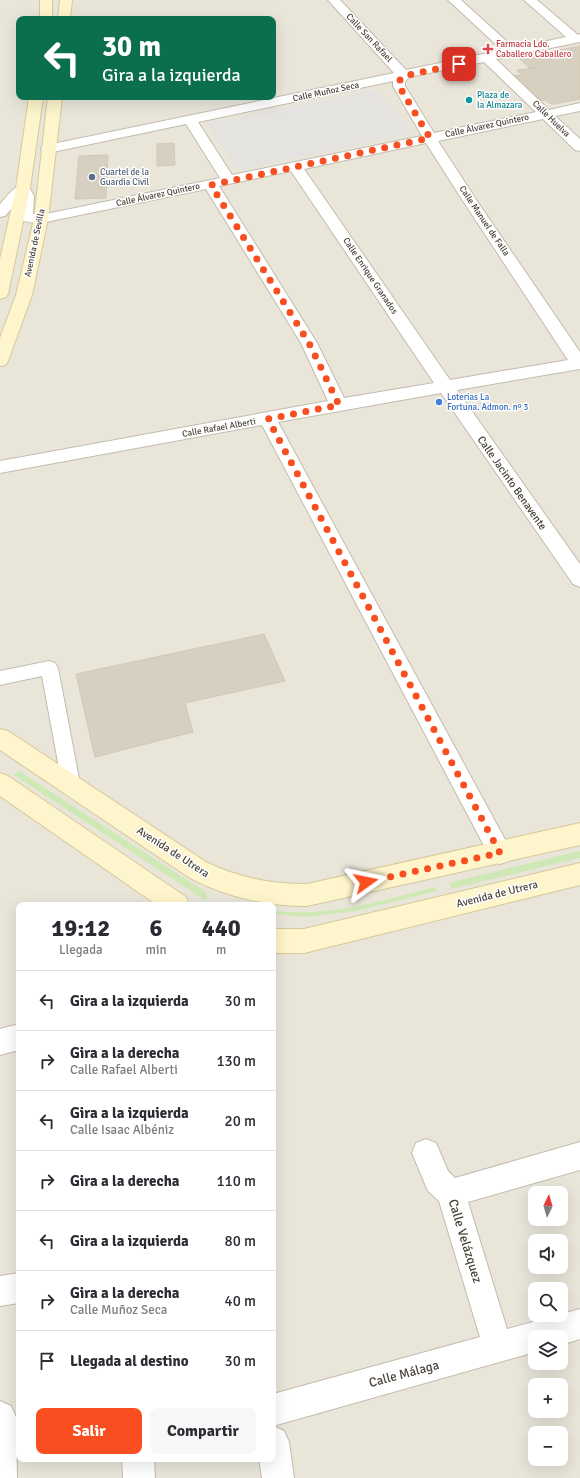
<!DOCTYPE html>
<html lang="es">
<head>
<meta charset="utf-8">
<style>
  body { margin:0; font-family:Signika,sans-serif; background:#f7f7f7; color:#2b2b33; height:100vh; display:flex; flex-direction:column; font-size:15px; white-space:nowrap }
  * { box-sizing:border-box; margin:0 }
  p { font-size:13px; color:#7c7c81 }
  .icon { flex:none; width:22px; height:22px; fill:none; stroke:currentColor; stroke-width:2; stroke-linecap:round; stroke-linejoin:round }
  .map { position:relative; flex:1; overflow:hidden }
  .panel { position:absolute; left:16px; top:902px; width:260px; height:560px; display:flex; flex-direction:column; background:#fff; border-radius:8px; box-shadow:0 4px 16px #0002 }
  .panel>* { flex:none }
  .top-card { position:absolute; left:16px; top:16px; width:260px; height:84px; border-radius:8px; box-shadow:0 4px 16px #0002; background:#0b6e4f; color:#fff; overflow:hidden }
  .needle { width:26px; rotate:5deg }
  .fabs { position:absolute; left:528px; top:1186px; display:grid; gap:8px }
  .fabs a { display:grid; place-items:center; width:40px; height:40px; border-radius:8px; background:#fff; box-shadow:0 4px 16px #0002; font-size:20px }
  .pin { position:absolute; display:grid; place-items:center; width:34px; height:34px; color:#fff; margin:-17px; border-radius:8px; box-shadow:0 2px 6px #0006 }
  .me { position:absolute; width:44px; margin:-22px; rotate:78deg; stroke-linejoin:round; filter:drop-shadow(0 0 3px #0008) }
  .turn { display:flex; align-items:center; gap:14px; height:84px; padding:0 20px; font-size:18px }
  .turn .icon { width:52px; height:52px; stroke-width:2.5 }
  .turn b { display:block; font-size:28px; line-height:34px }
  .eta { display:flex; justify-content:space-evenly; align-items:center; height:68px; text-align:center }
  .eta b { font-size:24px; font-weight:700; line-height:28px }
  .primary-button { display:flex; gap:8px; margin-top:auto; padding:8px 20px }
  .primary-button a { flex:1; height:46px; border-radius:8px; background:#f94e1f; color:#fff; font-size:16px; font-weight:700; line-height:46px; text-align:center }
  .primary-button a+a { background:#f7f7f7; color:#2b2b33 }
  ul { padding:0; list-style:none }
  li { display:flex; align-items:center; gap:12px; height:60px; padding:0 20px; border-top:1px solid #e1e1e2 }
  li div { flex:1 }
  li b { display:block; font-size:15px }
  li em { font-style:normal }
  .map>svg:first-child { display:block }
</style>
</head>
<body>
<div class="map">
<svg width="580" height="1478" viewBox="0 0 580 1478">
  <rect width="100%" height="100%" fill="#f5f3eb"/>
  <path fill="#e9e5d9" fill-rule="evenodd" d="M0,0H580V1478H0ZM19,19H273V97H19ZM19,905H273V1459H19ZM535,1193H561V1219H535ZM535,1241H561V1267H535ZM535,1289H561V1315H535ZM535,1337H561V1363H535ZM535,1385H561V1411H535ZM535,1433H561V1459H535Z"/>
  <path fill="#cee9b5" d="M19,771L207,893L205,900L14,775Z
    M580,851V858L451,889L449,883Z
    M435,887L437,891L356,911L306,917L273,914V911C331,917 380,901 435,887Z"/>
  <path fill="#e4e3df" d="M376,90L413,133L247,169H241L235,166L207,123Z"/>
  <path fill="#d7d0c0" stroke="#d2c8b3" d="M580,46V99L554,104H551L545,100L538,101L513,76L521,75L517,70L536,68H529L519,58Z
    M174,143L175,165L157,166V144Z
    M108,155L106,198L75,199L79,156Z
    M264,634L285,681L185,703L193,732L95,757L76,674Z"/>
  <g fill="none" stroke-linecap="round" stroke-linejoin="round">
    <g stroke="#c1bcad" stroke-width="2">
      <path id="lane" d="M49,661L55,663L58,668L80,784L78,790L71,792L64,790L62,784L42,676L0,685V671Z"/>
    </g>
    <g stroke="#c1bcad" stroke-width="2">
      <path id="street" d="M328,0H340L406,70L502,50L448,0H461L514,48L566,37L524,0H537L578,35L580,34V42L496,59L549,110L580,103V111L555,116L580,139V151L575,150L543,119L438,141L477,201L580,352V369L457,390L580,564V587L573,584L441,393L278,422L508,845L512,853L508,861L500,864L492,861L262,425L0,473V461L328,401L301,343L206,189L41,223C20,222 18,222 19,200L5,216L0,217V204C8,196 16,182 28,185L34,196L33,214L41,215L220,178L186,124L48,153L43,152L41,149L43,146L394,73ZM484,62L536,112L434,133L405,86V82L409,77ZM393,81V86L422,136L232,175L198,122ZM426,143L463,201L568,360L450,380L304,169ZM291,171L434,383L344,398L317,343L219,186Z
        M19,1024V1050L0,1055V1029Z
        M426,1139L436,1143L448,1171L455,1178L580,1142V1170L468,1202L507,1329L580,1309V1339L561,1345V1337H535V1352L273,1426V1394L480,1337L439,1201L428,1191L412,1153L416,1143Z
        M19,1273V1303L0,1306V1276Z
        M0,1401L11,1406L16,1417L17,1478H0Z
        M273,1426L284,1431L289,1442L294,1478H262L259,1459H273Z
        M122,1459H154L155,1478H123Z"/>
    </g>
    <g stroke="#d5c99b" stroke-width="2">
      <path id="secondary" d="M40,0H52V19H40Z
        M60,0H72L70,19H58Z
        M29,97H43L30,188L8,294L6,297L0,299V259L16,188Z
        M48,97H62L48,219L32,295L8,361L6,365L0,366V338L16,295L34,219Z
        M0,729L8,731L206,862C238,878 272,884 307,884L580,823V845L307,906C265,906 227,897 190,878L0,750Z
        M0,773L8,776L186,897L189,905H157L0,796Z
        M580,863V885L304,953H273V929H304Z"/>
    </g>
    <use href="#lane" fill="#fff" fill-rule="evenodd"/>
    <use href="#street" fill="#fff" fill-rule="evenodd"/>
    <use href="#secondary" fill="#fef5cc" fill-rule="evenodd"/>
  </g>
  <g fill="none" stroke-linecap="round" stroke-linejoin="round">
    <path stroke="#f94e1f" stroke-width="7" stroke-dasharray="0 12.6" d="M366,882L500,853L268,419L339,405L309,343L211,185L430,138L399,86V81L404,76L459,64"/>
  </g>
  <path fill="#e0444e" stroke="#fff" stroke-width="1.5" d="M486 43h4v4h4v4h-4v4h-4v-4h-4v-4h4z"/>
  <circle fill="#0f9aa8" stroke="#fff" stroke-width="1.5" cx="469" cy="100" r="4"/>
  <circle fill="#5c6f8a" stroke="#fff" stroke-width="1.5" cx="92" cy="177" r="4"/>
  <circle fill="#3f7fe0" stroke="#fff" stroke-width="1.5" cx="439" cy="402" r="4"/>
  <g text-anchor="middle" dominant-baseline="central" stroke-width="3" stroke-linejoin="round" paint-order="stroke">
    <g font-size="9" fill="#4a4439" stroke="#fff">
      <text transform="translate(369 38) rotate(47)">Calle San Rafael</text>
      <text transform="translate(326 92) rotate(-12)">Calle Muñoz Seca</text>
      <text transform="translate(551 119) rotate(44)">Calle Huelva</text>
      <text transform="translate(487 126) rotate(-12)">Calle Álvarez Quintero</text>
      <text transform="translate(158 195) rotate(-12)">Calle Álvarez Quintero</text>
      <text transform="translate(484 221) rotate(56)">Calle Manuel de Falla</text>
      <text transform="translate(35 243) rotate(-78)">Avenida de Sevilla</text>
      <text transform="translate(370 276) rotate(56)">Calle Enrique Granados</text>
      <text transform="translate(219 428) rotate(-10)">Calle Rafael Alberti</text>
    </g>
    <g font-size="9" fill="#be3a42" stroke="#fff" text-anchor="start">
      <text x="496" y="44">Farmacia Ldo.<tspan x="496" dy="10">Caballero Caballero</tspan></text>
    </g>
    <g font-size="9" fill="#0d838f" stroke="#fff" text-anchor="start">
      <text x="477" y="95">Plaza de<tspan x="477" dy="10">la Almazara</tspan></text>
    </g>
    <g font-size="9" fill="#4e5e75" stroke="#fff" text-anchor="start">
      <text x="100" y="172">Cuartel de la<tspan x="100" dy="10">Guardia Civil</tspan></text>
    </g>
    <g font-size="9" fill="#366cbe" stroke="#fff" text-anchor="start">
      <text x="447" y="397">Loterias La<tspan x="447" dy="10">Fortuna. Admon. nº 3</tspan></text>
    </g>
    <g font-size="11" fill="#4a4439" stroke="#fff">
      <text transform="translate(512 483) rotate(55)">Calle Jacinto Benavente</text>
      <text transform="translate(173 852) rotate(33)">Avenida de Utrera</text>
      <text transform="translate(497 894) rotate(-14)">Avenida de Utrera</text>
    </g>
    <g font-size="13" fill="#4a4439" stroke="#fff">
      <text transform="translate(465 1241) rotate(73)">Calle Velázquez</text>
      <text transform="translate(404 1374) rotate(-15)">Calle Málaga</text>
    </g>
  </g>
</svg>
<div class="fabs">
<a><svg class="needle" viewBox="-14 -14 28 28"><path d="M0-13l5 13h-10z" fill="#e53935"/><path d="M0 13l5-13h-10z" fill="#7c7c81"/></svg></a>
<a><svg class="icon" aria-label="sound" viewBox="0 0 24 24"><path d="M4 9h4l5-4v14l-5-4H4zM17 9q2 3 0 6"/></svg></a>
<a><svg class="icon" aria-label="search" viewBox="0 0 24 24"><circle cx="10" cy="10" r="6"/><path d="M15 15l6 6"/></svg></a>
<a><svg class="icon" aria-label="layers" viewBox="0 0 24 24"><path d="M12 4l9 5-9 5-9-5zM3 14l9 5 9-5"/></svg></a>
<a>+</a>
<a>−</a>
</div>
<div class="pin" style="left:459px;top:64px;background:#d93025"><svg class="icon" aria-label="arrive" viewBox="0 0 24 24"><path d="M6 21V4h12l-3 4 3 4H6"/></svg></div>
<svg class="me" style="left:366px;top:882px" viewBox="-20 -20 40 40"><path d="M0-17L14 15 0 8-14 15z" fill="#f94e1f" stroke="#fff" stroke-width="4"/></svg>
<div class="top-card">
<div class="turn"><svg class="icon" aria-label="left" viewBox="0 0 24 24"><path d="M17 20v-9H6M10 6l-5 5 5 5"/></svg><div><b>30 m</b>Gira a la izquierda</div></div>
</div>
<section class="panel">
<div class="eta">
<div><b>19:12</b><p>Llegada</p></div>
<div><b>6</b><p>min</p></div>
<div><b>440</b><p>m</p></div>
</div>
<ul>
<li><svg class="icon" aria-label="left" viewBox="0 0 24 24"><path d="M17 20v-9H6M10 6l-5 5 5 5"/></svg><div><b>Gira a la izquierda</b></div><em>30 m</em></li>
<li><svg class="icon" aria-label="right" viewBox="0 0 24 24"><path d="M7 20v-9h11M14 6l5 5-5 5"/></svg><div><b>Gira a la derecha</b><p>Calle Rafael Alberti</p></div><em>130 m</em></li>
<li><svg class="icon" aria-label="left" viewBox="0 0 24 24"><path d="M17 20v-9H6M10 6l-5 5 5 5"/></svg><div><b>Gira a la izquierda</b><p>Calle Isaac Albéniz</p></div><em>20 m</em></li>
<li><svg class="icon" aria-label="right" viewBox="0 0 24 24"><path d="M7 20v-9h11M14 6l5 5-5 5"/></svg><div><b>Gira a la derecha</b></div><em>110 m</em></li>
<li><svg class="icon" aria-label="left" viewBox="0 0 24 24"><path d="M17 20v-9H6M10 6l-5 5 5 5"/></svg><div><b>Gira a la izquierda</b></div><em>80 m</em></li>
<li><svg class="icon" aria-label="right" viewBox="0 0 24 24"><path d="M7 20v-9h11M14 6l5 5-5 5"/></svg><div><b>Gira a la derecha</b><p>Calle Muñoz Seca</p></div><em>40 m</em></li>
<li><svg class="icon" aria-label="arrive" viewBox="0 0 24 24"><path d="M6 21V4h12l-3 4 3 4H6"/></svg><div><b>Llegada al destino</b></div><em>30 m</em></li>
</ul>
<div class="primary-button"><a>Salir</a><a>Compartir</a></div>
</section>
</div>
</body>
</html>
